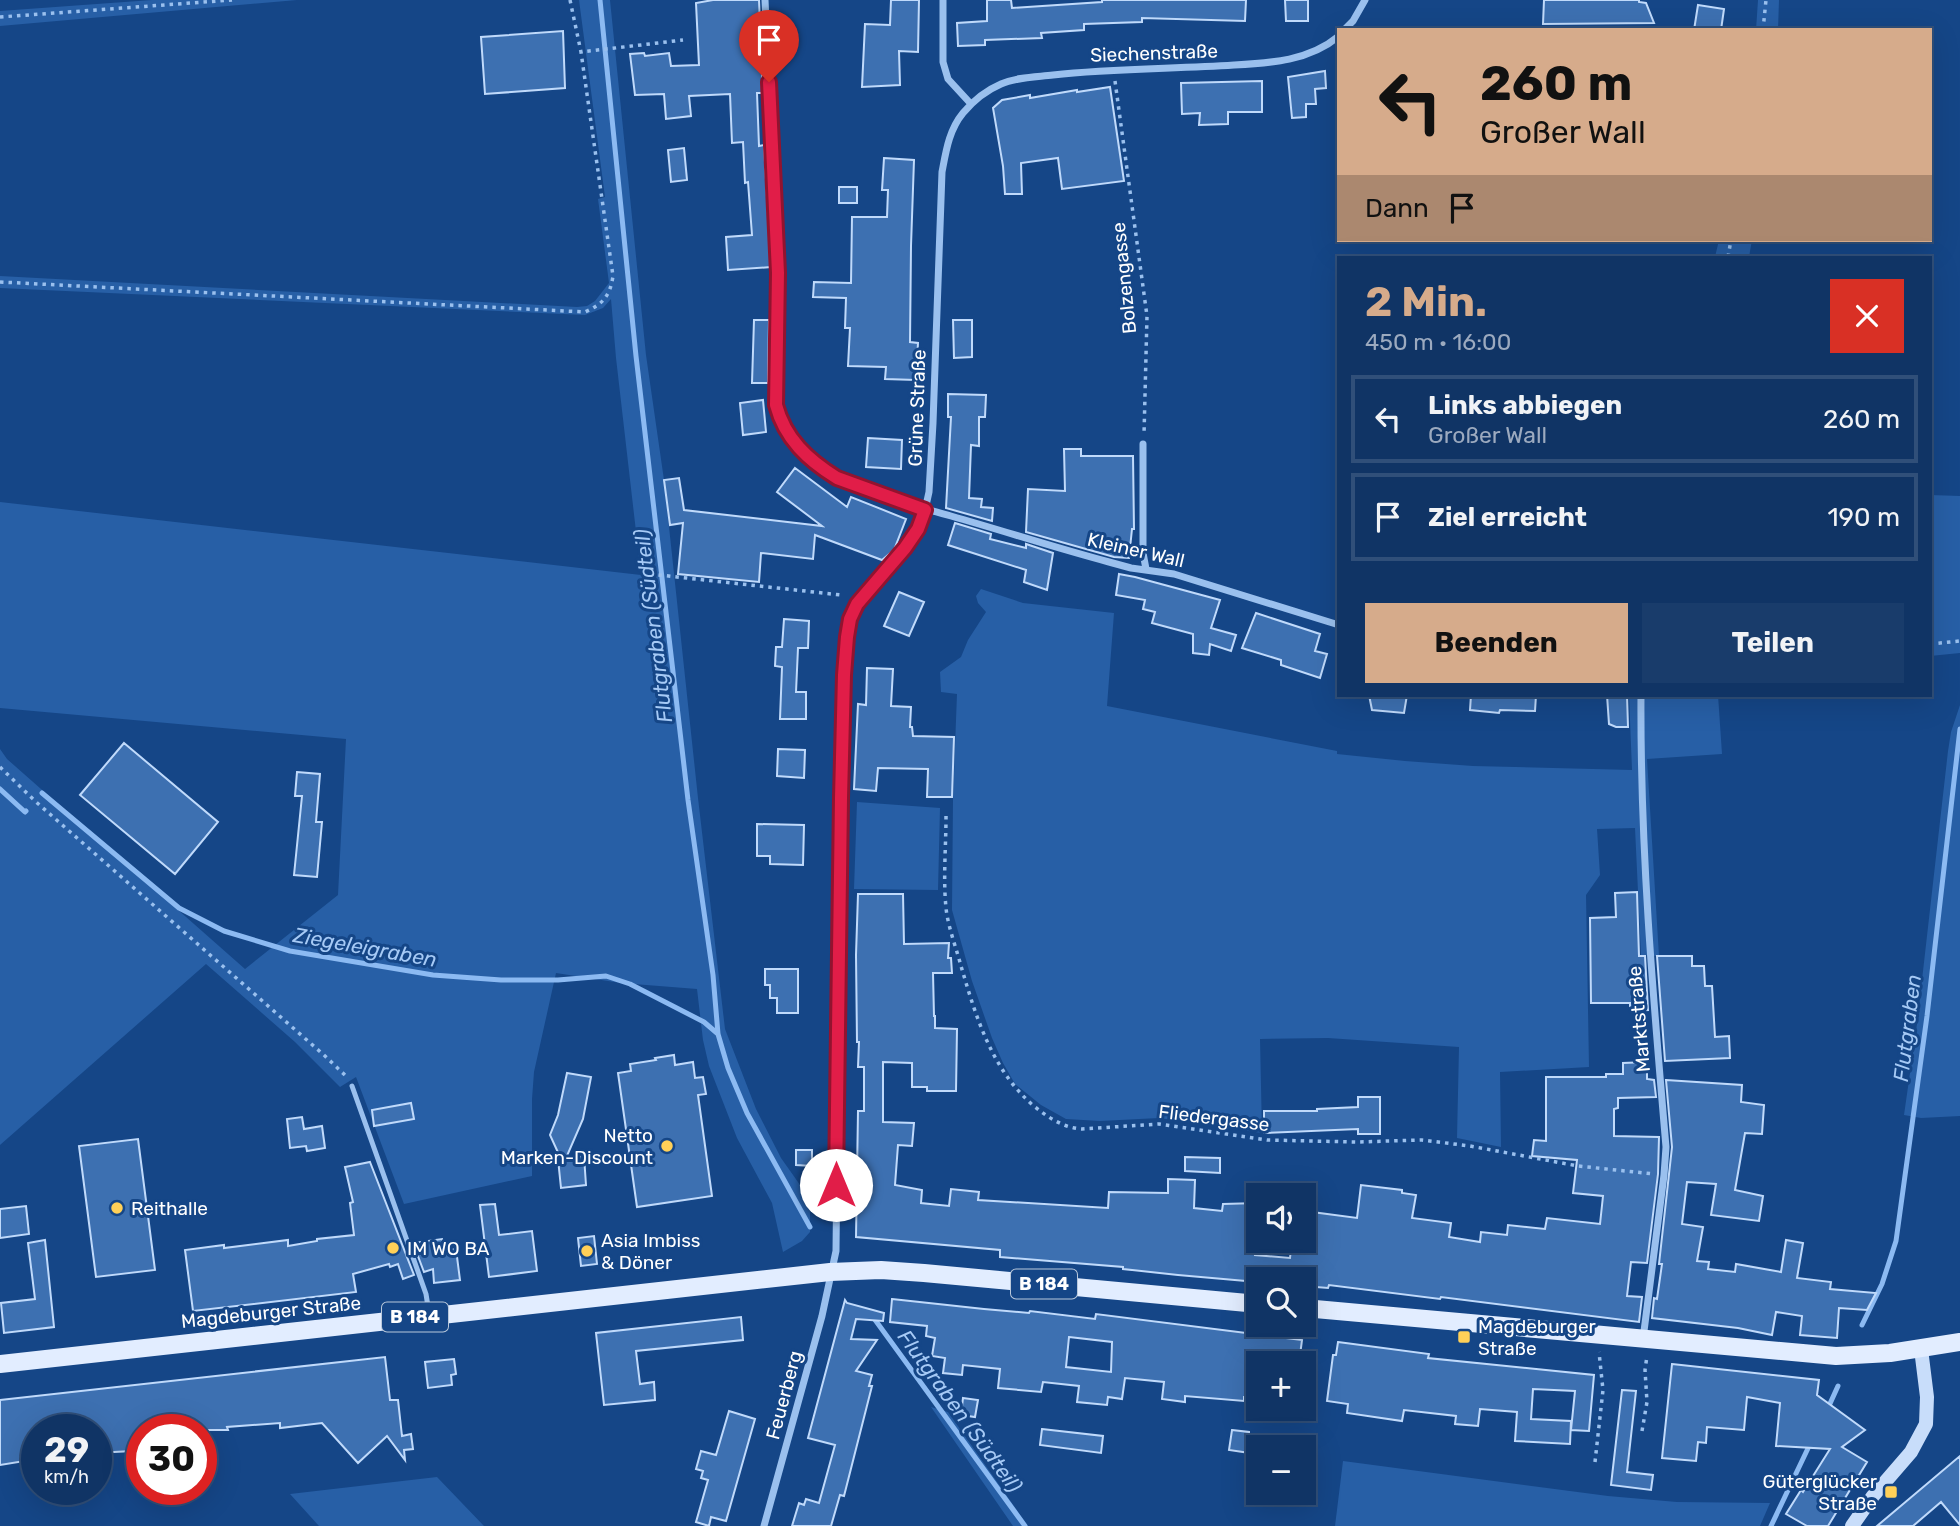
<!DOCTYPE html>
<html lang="de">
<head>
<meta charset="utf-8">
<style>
  body { margin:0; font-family:Rubik,sans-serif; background:#193c6b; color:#f1f3f6; height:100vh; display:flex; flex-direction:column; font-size:26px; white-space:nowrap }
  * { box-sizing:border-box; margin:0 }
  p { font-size:23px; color:#9caabf }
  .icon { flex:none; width:38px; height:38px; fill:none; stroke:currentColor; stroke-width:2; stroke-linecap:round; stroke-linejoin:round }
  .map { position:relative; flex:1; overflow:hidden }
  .side { position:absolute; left:1337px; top:256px; width:595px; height:441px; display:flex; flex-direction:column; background:#103465; border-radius:0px; box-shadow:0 7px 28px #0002,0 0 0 2px #304f79 }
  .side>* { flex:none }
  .hud { position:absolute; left:1337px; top:28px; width:595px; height:214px; border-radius:0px; box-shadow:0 7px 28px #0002,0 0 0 2px #304f79; background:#d6ab8b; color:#111; overflow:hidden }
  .buttons { position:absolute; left:1246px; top:1183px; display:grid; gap:14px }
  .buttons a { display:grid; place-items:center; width:70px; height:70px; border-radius:0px; background:#103465; box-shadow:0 7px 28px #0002,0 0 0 2px #304f79; font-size:35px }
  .speed { position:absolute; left:21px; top:1414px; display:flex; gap:14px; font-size:35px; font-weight:700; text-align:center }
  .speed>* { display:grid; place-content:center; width:91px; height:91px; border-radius:50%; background:#103465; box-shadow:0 7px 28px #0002,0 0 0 2px #304f79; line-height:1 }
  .speed small { font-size:18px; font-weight:400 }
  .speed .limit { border:10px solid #d22; background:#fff; color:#111 }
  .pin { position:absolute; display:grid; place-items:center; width:60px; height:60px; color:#fff; margin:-72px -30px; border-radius:50% 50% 50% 0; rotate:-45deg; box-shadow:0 0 7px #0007 }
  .pin .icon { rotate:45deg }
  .me { position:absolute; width:77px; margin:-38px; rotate:0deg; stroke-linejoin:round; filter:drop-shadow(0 0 5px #0008) }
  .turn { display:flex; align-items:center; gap:24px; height:147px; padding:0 28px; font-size:32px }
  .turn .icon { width:91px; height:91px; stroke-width:2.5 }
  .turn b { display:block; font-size:49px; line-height:60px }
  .then { display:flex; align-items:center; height:66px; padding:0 28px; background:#0003; gap:14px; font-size:26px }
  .round { display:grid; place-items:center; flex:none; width:74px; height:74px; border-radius:0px; background:#193c6b }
  .headline { display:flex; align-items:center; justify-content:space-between; height:119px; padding:0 28px }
  h1 { font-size:42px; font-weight:700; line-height:52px; color:#d6ab8b }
  .primary-button { display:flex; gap:14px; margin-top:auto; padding:14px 28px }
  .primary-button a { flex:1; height:80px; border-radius:0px; background:#d6ab8b; color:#111; font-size:28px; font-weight:700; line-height:80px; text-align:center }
  .primary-button a+a { background:#193c6b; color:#f1f3f6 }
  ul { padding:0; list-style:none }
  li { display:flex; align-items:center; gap:21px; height:88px; margin:0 14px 10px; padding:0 14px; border:4px solid #304f79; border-radius:0px }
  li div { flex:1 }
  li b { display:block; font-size:26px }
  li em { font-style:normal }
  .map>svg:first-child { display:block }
</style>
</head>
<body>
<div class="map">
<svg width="1960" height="1526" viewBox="0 0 1960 1526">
  <rect width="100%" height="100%" fill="#154687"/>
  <path fill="#275fa6" d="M152,0H297L0,26V11Z
    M579,0H610L646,355L664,480L698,798L725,1029L756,1109L781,1158L810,1199V1232L802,1241L783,1252L772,1203L737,1138L709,1066L703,1040L697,989L621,983L556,973L534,1072L532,1099V1176L404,1204L356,1077L340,1087L295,1042L206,964L0,1145V749L7,759L245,969L338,895L346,739L0,708V502L641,575L616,358L611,299L603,308L585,315L0,288V276L577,307L587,306L595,301L609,283L598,199L605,197Z
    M1758,0H1779L1778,30H1756Z
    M1719,240H1752L1749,257H1715Z
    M1930,495L1960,496V653L1930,656Z
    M981,589L1023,603L1114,613L1107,706L1337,751V754L1405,761L1473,766L1632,770L1629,695H1718L1722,754L1647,759L1659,956L1641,955L1635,828L1597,829L1600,875L1586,895L1589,1067L1500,1072L1501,1147L1457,1138L1459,1047L1328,1038L1260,1039L1262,1133L1159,1118L1100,1121L1066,1119L1041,1105L1015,1084L1003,1063L992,1038L972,981L952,910L953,799L957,694L941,692L940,672L961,657L968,640L986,612L978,603L976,596Z
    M1960,705V1116L1921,1118L1904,1115L1917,1024L1948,751L1951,732Z
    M857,802L940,808L938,890L854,889Z
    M931,1407L948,1412L1028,1526H1013Z
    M1343,1461L1608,1496L1677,1502L1770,1503L1760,1526H1335Z
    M437,1477L484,1526H319L290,1494Z"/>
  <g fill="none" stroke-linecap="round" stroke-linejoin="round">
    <path stroke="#8cbaf2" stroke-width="5" d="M600,0L636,356L688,800L713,975L718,1034L728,1068L747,1113L810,1227
      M0,789L25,812L26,811
      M42,793L179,908L224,931L290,951L433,975L501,980H558L606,976L630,984L704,1022L718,1034
      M873,1317L1025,1526
      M1862,1325L1882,1284L1896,1241L1927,1016L1960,729
      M1828,1408L1838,1386
      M1771,1526L1811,1442"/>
  </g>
  <path fill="#3d70b1" stroke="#c0dafb" stroke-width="2" fill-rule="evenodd" d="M713,0H759L763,93H757L759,146L764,145L771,267L728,270L726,237L752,235L748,182L745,183L743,142L732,143L730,94L689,96L691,116L666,119L664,94L635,95L630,54L644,53L645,56L669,53L671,66L699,65L696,3Z
    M891,0H919L918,52L899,51L900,85L862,87L865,24L890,25Z
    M987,0H1011L1012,8L1102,2V0H1246L1245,21L1142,18V22L1084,24V30L1041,33L1042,38L985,40V45L958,46L957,23L987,21Z
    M1285,0H1308V21H1286Z
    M1544,0H1639V2L1646,3L1654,23L1543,24Z
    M1698,5L1724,9L1721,30H1694Z
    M563,31L565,88L485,94L481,37Z
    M1325,71L1326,88L1315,89L1316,104H1306V117L1292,118L1288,77Z
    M1262,81V112H1228V124L1199,125L1200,113L1182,114L1181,83Z
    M1110,87L1124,181L1062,189L1058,158L1021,163L1022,194H1005L1003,166L993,108L1002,100L1030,95V98L1077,90V92Z
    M684,148L687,180L671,182L668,150Z
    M884,158L914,160L911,246L910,342L918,343L916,380L885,379L886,367L848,366L850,328H845L846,298L813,297L814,282L851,283L852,217H887L888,190H882Z
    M839,187H857V203H839Z
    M754,320H769L768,383H752Z
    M953,320H972V357L954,358Z
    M948,394L986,395L985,417H979V446L971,445L969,498L982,499L981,507L993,508L992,521L946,508L951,417H948Z
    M763,400L766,432L743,435L740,403Z
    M868,438L902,440L901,469L866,467Z
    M1064,449H1081V456H1133L1134,529H1132L1129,558L1114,557L1026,532L1028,489L1065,491Z
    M795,468L847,507L851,497L906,519L894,550L882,560L815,535L813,559L761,553L759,582L678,574L683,523L670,525L664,480L679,478L684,510L822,526L777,492Z
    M955,523L991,534L990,539L1026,548V544L1053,553L1047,590L1024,582L1026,570L948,545Z
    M1119,574L1135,577L1220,600L1211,628L1236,635L1231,651L1210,644L1209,655L1193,653V634L1152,623L1155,612L1143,609L1145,600L1116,595Z
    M899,592L924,602L909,636L884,626Z
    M1256,613L1320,634L1315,651L1327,654L1320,678L1281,665V660L1242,648Z
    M784,619L809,621L808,648H798L796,692H806V719H780L782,667L775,666L776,647H782Z
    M867,668L893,669L891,706L911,707L910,727H912L913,736L954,737L952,797H927L928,769L878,768L876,791L854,789L858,704L866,705Z
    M1369,695H1407L1404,713L1372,710Z
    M1471,695H1536L1535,711L1500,710L1499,713L1470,710Z
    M1607,695H1627L1628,727H1616L1609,724Z
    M124,743L218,822L175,874L80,795Z
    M778,749L805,750L804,778L777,776Z
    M297,772L320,774L316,822H322L317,877L294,875L302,796H295Z
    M757,824L804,825L803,865L770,864V856H757Z
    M1637,892L1639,956H1645L1648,1010L1630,1011V1003H1591L1590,918L1616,917L1615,893Z
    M858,894H903L904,944L949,943L948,958H951L952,973H933L934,1016H935V1028L957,1029L956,1091H927V1087H912V1063L883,1062V1122L914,1123L912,1146L898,1145L895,1185L922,1190L921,1203L949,1206L951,1189L979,1192L978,1200L1108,1208L1109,1192L1168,1193V1179L1195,1180L1194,1208L1222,1211L1223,1204L1258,1203L1255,1255L1290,1258L1292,1241H1304V1211L1357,1218L1361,1185L1402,1190V1193L1416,1195L1412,1218L1451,1223L1449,1237L1480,1242L1481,1232L1507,1235L1508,1225L1545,1229L1547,1218L1600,1224L1603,1196L1573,1193L1577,1160L1532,1156L1534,1140L1546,1141V1077H1606V1074H1623V1063L1647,1062V1079L1654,1080L1656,1097L1618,1098V1108L1614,1109V1136L1659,1137L1658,1174L1647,1263L1631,1262L1627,1296L1642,1297L1639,1322L1441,1297L1440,1299L1329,1285L1328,1288L1304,1286V1279L1246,1281L1178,1275L1123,1269V1267L1000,1257V1250L856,1237L858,1111H864V1067H858L859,1042H857L856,955Z
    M1657,956H1692V966H1704L1705,986H1712L1715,1037L1729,1036L1730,1058L1665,1061Z
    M765,969H798V1013H777V998H770V985H765Z
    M674,1055L675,1065L693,1062L695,1078L703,1077L706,1094L698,1095L712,1196L637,1207L618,1073L631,1071L630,1064L656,1060L655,1058Z
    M567,1073L591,1077L583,1119L566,1158L584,1156L586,1185L561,1188L558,1159H561L550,1135L558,1115Z
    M1666,1080L1742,1085L1741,1102L1764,1105L1762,1134L1745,1133L1735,1190L1763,1196L1759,1221L1711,1215L1716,1184L1687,1182L1682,1224L1703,1227L1697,1261L1709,1262L1708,1269L1735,1272L1736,1264L1781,1272L1786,1240L1803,1243L1797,1278L1831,1282L1830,1289L1876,1293L1867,1310L1839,1308L1837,1338L1800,1335L1802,1316L1776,1312L1772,1335L1738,1328L1652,1318L1654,1298L1657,1299L1662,1264H1659L1672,1147Z
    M1358,1097H1380V1134H1358V1129L1264,1133V1111H1317V1109L1358,1107Z
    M411,1103L414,1119L374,1126L372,1110Z
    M302,1117L304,1129L322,1126L325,1148L307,1151L306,1146L290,1148L287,1119Z
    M138,1139L155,1270L96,1277L79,1146Z
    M796,1150H812V1166L796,1165Z
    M1185,1157L1220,1158V1173L1185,1171Z
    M370,1162L414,1275L403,1279L398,1264L390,1267L389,1264L353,1274L356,1292L193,1311L185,1250L224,1245V1248L288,1240V1246L317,1241V1239L354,1235L350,1203L353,1202L345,1167Z
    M495,1204L499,1235L532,1231L537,1271L489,1277L480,1205Z
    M26,1206L29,1234L0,1238V1209Z
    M594,1236L597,1264L581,1266L578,1238Z
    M442,1239L444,1250L456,1249L460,1280L434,1283L433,1269L424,1272L413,1243Z
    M45,1240L54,1327L4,1333L1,1303L35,1299L28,1243Z
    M892,1299L984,1309L1029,1313L1030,1311L1095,1319L1096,1314L1302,1340L1299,1363H1256L1253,1398L1244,1397V1401L1185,1396V1402L1162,1399L1164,1382L1125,1378L1122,1399L1108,1397L1107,1405L1077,1402L1079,1386L1043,1382L1041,1392L998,1388L1000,1369L963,1365L962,1375L943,1373L945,1358L932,1356L935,1338L926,1336L927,1326L890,1322ZM1069,1337L1112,1342L1111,1372L1066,1367Z
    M845,1300L847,1303L884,1313L883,1321L856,1319L851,1339L877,1340L856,1371L872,1375L869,1386H872L844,1496L840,1495L831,1526H792L799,1503L804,1505L806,1499L819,1503L835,1445L808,1438Z
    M741,1317L743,1340L636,1351L640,1384L654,1382L655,1400L604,1405L596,1333Z
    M1338,1342L1429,1354L1428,1358L1594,1375L1589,1431L1571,1430L1575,1391L1533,1389L1531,1419L1571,1421L1570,1444L1515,1441L1517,1412L1480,1409L1478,1426L1455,1424L1456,1416L1404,1410L1402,1421L1347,1413L1348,1404L1327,1401L1333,1355H1336Z
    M385,1357L390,1400H398L402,1436L411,1434L413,1449L404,1450L405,1460L387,1436L358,1463L322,1423L280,1428V1423L227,1427L228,1430H142V1445L131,1446L132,1451L96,1453V1430H37V1459L0,1465V1400Z
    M454,1359L456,1374L451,1375L452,1385L428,1388L425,1362Z
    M1672,1364L1819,1380L1817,1395L1865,1430L1842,1447L1867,1462L1828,1526H1807L1786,1514L1801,1490L1803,1492L1830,1449L1776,1446L1780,1403L1747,1397L1744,1430L1707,1427L1706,1443L1698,1442L1696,1461L1662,1458Z
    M1622,1390L1636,1391L1627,1472L1653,1475L1651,1490L1611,1485Z
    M963,1398L978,1400L975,1417L961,1415Z
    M729,1411L755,1419L726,1521L711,1517L709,1526L696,1522L708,1480L701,1478L703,1471L696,1469L701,1451L716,1455Z
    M1042,1429L1103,1436L1101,1453L1040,1445Z
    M1232,1430L1249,1432V1436L1252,1437L1250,1453L1229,1450Z
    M1960,1456V1525L1941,1502L1913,1526H1877Z"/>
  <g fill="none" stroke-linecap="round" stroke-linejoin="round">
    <path stroke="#9ac0ee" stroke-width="3.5" stroke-dasharray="3.5 5" stroke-linecap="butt" d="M570,0L581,52L683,40
      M0,17L232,0
      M1763,30L1766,0
      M1115,81L1147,316L1144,435
      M1728,257L1731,240
      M0,282L585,312C603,304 610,296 613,276L581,52
      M650,574L841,595
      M1930,644L1960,641
      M0,767L35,801L325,1056L348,1078
      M946,816C946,847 943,878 946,908C948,927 956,947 961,966C976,1017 992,1071 1035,1107C1049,1118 1064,1128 1082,1129L1159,1124L1267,1140L1357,1142L1422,1140L1470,1146L1578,1166L1654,1174
      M1642,1431L1647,1402L1645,1370L1647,1356
      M1595,1462L1603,1390L1599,1352"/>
    <path stroke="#9ac0ee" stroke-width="5" d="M352,1086L426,1294L429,1313"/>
    <path stroke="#9ac0ee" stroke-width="7" d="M765,0L778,273L776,405C782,427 794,447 813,462C850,491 906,503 951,516C1004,531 1056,548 1109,562L1131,568L1174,574L1339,625
      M943,0V62L948,79L971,104
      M1344,30L1353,21L1365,0
      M1143,444V553L1146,569
      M1641,695C1640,846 1653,996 1666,1147L1664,1175L1643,1339
      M764,1526L822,1316L836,1251L841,798L844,675L847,637L850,619L857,604L905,548L918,529L925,510L929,492L933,423L942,172C946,151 949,130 963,113C973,101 987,90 1001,84C1017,77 1036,77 1053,75C1113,68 1174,69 1234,65C1271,63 1309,61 1339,36"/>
    <path stroke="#c8ddfa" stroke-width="14" d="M1852,1526L1873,1496L1911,1452L1926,1424L1927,1397L1921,1349"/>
    <path stroke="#e2edff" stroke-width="18" d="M1304,1308L1836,1356L1890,1353L1960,1342
      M0,1364L830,1272L881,1270L924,1273L1258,1304"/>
  </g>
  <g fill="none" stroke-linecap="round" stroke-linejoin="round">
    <g stroke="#92132f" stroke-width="18">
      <path id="route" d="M769,82L778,273L776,405C785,439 808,460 837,478L925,510L918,529L905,548L857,604L850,619L847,637L844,675L841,798L836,1185"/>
    </g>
    <use href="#route" stroke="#e11d48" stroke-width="12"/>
  </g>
  <g fill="#ffd058" stroke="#154687" stroke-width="2.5">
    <circle cx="667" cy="1146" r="7"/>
    <circle cx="117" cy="1208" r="7"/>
    <circle cx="393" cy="1248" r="7"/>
    <circle cx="587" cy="1251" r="7"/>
    <rect x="1457" y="1330" width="14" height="14" rx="3.5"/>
    <rect x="1884" y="1485" width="14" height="14" rx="3.5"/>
  </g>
  <g text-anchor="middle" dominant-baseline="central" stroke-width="6" stroke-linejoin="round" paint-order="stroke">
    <g fill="#154687" stroke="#b9c8db" stroke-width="2">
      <rect x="1011" y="1269.5" width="66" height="29" rx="5"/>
      <rect x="382" y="1302.5" width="66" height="29" rx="5"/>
    </g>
    <g font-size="18" font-weight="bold" fill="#fff">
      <text x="1044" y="1284">B 184</text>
      <text x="415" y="1317">B 184</text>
    </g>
    <g font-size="19" fill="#fff" stroke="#154687">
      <text transform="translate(1154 53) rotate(-2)">Siechenstraße</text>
      <text transform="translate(1124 278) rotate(-96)">Bolzengasse</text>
      <text transform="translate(917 408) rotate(-88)">Grüne Straße</text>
      <text transform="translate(1136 550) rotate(13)">Kleiner Wall</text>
      <text transform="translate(1639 1019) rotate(-95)">Marktstraße</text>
      <text transform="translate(1214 1118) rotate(7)">Fliedergasse</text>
      <text transform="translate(271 1312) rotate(-6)">Magdeburger Straße</text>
      <text transform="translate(784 1395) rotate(-75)">Feuerberg</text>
    </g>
    <g font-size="19" fill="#fff" stroke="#154687" text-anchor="start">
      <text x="653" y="1135" text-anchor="end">Netto<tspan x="653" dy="22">Marken-Discount</tspan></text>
      <text x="131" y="1208">Reithalle</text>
      <text x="601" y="1240">Asia Imbiss<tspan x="601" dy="22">&amp; Döner</tspan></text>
      <text x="407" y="1248">IM WO BA</text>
      <text x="1478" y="1326">Magdeburger<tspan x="1478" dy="22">Straße</tspan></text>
      <text x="1877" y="1481" text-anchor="end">Güterglücker<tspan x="1877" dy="22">Straße</tspan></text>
    </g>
    <g font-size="21" font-style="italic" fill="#a6caf6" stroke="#154687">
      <text transform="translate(653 626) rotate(-97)">Flutgraben (Südteil)</text>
      <text transform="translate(365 947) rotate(10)">Ziegeleigraben</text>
      <text transform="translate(1907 1028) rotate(-83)">Flutgraben</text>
      <text transform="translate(960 1411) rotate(54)">Flutgraben (Südteil)</text>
    </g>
  </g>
</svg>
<div class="buttons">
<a><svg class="icon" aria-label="sound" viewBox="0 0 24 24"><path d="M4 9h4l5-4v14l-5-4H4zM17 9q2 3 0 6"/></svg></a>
<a><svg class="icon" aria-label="search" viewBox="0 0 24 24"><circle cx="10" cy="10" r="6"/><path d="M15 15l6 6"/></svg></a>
<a>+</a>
<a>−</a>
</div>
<div class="speed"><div>29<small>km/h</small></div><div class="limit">30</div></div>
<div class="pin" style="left:769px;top:82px;background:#d93025"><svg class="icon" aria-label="arrive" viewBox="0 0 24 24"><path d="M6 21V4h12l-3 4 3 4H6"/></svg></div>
<svg class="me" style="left:836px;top:1185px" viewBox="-20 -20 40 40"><circle r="19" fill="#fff"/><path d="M0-13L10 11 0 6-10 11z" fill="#e11d48"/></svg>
<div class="hud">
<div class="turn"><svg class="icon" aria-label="left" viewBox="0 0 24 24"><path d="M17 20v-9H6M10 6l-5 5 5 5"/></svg><div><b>260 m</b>Großer Wall</div></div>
<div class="then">Dann<svg class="icon" aria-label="arrive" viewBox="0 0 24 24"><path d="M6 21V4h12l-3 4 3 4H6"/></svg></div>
</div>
<section class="side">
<div class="headline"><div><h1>2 Min.</h1><p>450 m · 16:00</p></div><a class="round" style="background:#d93025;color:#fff"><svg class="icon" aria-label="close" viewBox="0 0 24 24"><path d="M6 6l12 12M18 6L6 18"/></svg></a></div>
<ul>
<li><svg class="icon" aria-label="left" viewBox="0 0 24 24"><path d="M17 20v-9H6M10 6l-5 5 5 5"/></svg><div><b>Links abbiegen</b><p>Großer Wall</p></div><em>260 m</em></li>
<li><svg class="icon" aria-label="arrive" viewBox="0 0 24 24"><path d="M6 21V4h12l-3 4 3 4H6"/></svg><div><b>Ziel erreicht</b></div><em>190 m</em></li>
</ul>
<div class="primary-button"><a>Beenden</a><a>Teilen</a></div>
</section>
</div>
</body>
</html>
